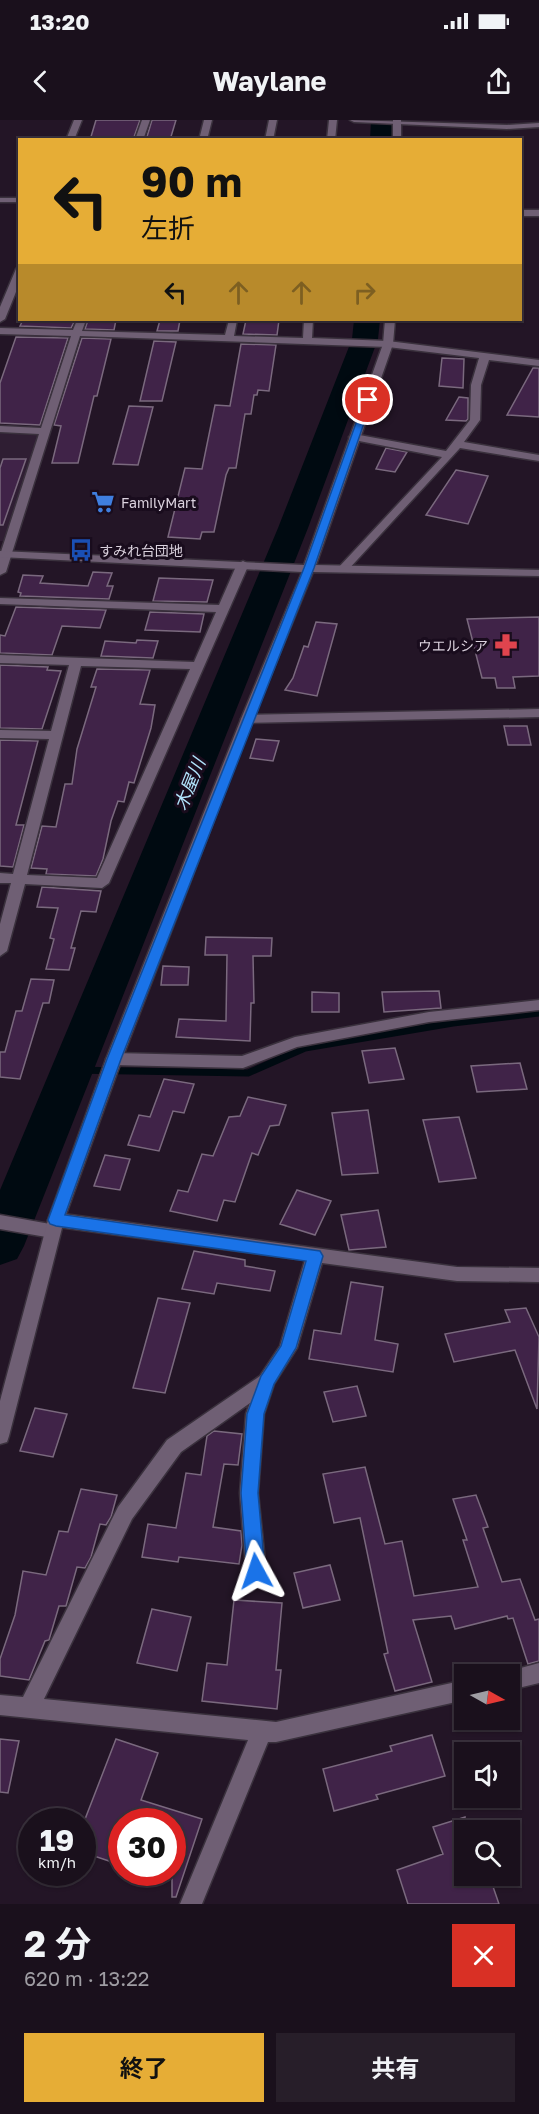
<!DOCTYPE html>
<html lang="ja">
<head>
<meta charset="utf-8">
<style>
  body { margin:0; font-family:"Golos Text","Noto Sans JP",sans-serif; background:#271e29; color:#f1f3f6; height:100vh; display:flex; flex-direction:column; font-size:22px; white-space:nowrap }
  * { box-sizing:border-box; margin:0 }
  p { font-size:20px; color:#9f9da3 }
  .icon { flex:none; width:33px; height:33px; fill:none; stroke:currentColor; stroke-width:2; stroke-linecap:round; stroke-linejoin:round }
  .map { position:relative; height:1784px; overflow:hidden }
  .drawer { display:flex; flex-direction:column; background:#1a101c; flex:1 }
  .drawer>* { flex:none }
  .guide { position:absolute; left:18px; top:18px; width:504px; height:183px; border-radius:0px; box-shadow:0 2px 4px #0004,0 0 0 2px #38303b; background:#e6ad36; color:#111; overflow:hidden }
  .needle { width:39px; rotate:98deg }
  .buttons { position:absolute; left:454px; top:1544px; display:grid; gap:12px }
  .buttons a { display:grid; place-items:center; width:66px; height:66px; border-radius:0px; background:#1a101c; box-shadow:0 2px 4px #0004,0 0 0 2px #38303b; font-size:30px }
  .speed { position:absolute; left:18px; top:1688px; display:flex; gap:12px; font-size:30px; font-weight:700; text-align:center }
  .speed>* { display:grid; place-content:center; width:78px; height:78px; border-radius:50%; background:#1a101c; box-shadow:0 2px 4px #0004,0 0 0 2px #38303b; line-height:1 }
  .speed small { font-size:15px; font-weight:400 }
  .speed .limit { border:9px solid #d22; background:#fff; color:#111 }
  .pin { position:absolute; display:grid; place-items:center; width:51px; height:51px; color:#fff; margin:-26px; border:3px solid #fff; border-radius:50%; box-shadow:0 2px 6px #0007 }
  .me { position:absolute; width:66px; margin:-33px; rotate:355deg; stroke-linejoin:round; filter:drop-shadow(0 0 4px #0008) }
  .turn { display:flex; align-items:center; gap:21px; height:126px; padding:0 24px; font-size:27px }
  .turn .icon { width:78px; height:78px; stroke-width:2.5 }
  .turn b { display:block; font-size:42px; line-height:51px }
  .lanes { display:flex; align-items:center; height:57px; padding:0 24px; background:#0003; justify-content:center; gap:30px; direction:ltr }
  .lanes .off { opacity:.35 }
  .round { display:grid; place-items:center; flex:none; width:63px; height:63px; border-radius:0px; background:#271e29 }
  .headline { display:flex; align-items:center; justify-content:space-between; height:102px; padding:0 24px }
  h1 { font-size:36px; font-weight:700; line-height:45px }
  .button { display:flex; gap:12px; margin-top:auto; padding:12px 24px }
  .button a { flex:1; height:69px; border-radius:0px; background:#e6ad36; color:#111; font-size:24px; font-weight:700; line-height:69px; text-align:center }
  .button a+a { background:#271e29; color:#f1f3f6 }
  .status { display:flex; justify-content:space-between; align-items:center; height:42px; padding:0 30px; background:#1a101c; direction:ltr }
  .status svg { height:16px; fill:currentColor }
  header { display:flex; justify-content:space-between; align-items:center; height:78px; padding:0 24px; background:#1a101c; font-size:27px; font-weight:700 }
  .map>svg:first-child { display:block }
</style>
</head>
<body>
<div class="status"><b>13:20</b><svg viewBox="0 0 49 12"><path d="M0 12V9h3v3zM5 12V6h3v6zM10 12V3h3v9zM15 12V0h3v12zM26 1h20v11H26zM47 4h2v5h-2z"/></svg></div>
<header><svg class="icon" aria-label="back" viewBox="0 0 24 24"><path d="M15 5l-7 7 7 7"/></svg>Waylane<svg class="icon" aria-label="share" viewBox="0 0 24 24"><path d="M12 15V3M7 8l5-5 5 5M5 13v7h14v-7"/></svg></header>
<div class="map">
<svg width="539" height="1784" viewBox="0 0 539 1784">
  <rect width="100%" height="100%" fill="#231526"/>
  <path fill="#2f1e33" d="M0,313L39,315L3,421H0Z"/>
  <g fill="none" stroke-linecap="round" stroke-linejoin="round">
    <path stroke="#000a11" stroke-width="7" d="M71,950L248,953L305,928L453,903L539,893"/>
    <path fill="#000a11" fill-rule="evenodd" d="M371,0H393L392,20H370Z
      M354,200H380L378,219L308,408L24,1126L17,1139L0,1145V1070L278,408L352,219Z"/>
  </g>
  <path fill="#402348" stroke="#7a697e" stroke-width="1.5" d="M96,0H140L133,20H90Z
    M152,0H176L170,20H146Z
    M23,200H75L71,208L20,206Z
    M88,200H116L114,210L85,209Z
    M160,200H180L178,211H157Z
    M246,200H279L277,215L243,214Z
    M16,217L68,218L40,305L0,303V263Z
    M82,218L111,219L97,276H94L78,343H52L61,306L54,305Z
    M154,221L176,222L162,281H140Z
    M241,224L276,225L269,271L258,270L257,275H254L251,294H245L236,348H229L226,355L214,412H202L200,419L168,417L185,348L202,349L215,285L230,286Z
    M442,238L464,239L463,268L439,266Z
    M533,248H539V297L507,295Z
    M459,277L468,278V299L466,301L446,300Z
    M129,286L153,287L138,345L113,344Z
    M386,328L407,332L395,352L376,349Z
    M3,339H26L3,405H0V348Z
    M456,350L488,356L468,404L426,395Z
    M93,452L112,453L107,466H113L109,479L20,476L21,473L18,472L23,455L43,456L40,463L88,466Z
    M159,458L213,460L207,482L153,481Z
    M16,487L106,490L100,508L62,506L52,535L0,533V515L5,516Z
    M150,492L204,494L200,512L145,510Z
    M539,497V556L513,557L515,568H497L495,558H482L467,499Z
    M316,502L337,504L317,576L285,570L293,558L304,526L308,527Z
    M137,520L158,521L153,538L101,536L105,521L136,523Z
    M0,545L48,547L47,550L61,551L42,609L0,608Z
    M97,549L150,550L140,584L155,585L151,608L134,663L129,662L124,682L118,681L111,701L103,739L96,756L46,754L47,749L31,748L42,706L56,707L65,664H72L77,629L96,567H91Z
    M504,606H527L531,625H508Z
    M256,619L279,621L273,641L250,638Z
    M0,620L38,621L16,705H24L13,747L0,746Z
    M42,767L101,771L96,792L81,791L71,828H75L69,850L46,849L54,819L50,818L58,788L37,787Z
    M206,817L272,818L271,836H253L254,883H251L250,921L176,917L179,899L226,901L227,835H205Z
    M163,846L189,847L188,865H161Z
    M31,859L54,860L49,883H43L20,959L0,957V932H5L16,891H22Z
    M439,871L441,888L384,892L382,872Z
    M312,872L339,873V892H312Z
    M395,928L404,959L369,963L362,931Z
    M520,943L527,969L477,972L471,946Z
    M164,959L194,964L184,993L173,991L159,1031L128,1025L139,995L150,997Z
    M248,977L286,985L279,1005L270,1006L258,1035L252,1033L235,1082L224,1080L217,1101L170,1091L178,1070L188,1072L202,1034L213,1036L229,997L240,996Z
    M368,990L378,1053L342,1055L332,993Z
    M459,997L476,1058L439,1062L423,1000Z
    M105,1035L130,1039L120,1070L94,1066Z
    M297,1070L331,1081L315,1115L280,1104Z
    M378,1090L386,1127L349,1130L341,1095Z
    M194,1131L245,1140V1146L275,1151L270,1171L217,1163L214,1174L182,1169Z
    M351,1162L383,1167L375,1220L398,1224L393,1252L309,1239L314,1210L341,1214Z
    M158,1178L190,1183L165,1273L133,1268Z
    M526,1188L539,1217L537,1289L515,1230L454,1242L445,1214L510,1202L505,1190Z
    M357,1266L366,1296L333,1302L324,1272Z
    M35,1288L67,1294L53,1337L20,1331Z
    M214,1311L242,1314L238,1345L224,1344L213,1407L241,1411L242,1425L239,1444L179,1437L178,1442L142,1437L148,1404L176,1408L186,1353L201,1355L207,1316Z
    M365,1347L385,1424L402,1421L414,1476L478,1467L463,1420H467L453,1379L476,1375L488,1407L483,1408L502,1462L520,1459L535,1500L539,1499V1541L528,1544L513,1498L508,1499L507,1496L455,1509L451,1496L413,1500L432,1562L395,1571L384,1534L388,1533L360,1398L334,1403L323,1354Z
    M81,1369L117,1375L111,1397L106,1405L100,1404L91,1437L85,1448L77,1447L66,1486H59L49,1520L45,1521L29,1560L0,1556V1539L15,1495L23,1451L46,1455L59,1411L68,1412Z
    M330,1445L340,1480L303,1488L294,1453Z
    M234,1480L282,1483L276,1550H281L277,1589L202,1581L207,1543L227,1545Z
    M152,1489L191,1497L177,1551L137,1543Z
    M432,1615L445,1656L376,1675L378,1679L334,1691L323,1649L392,1631L390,1626Z
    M0,1619L19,1621L8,1673L0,1672Z
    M116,1619L158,1633L141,1680L202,1699L176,1777H172V1701H122V1734L118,1744L82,1732V1707Z
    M465,1697V1755H489L499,1784H408L397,1750L443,1734L433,1707Z"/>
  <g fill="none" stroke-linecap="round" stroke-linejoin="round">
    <g stroke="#3a313d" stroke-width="3">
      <path id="minor" d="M74,0H82L74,20H66Z
        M142,0H150L143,20H135Z
        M204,0H212L207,20H199Z
        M269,0H277L273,20H265Z
        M329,0H337L335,20H327Z
        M350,0L507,5L539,3V7L507,9L354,2Z
        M0,78H20V82H0Z
        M520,90H539V96H520Z
        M20,146V162L5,199L0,202V187L16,149Z
        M77,200H86L82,211L225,215L229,200H237L234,216L303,218L304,200H313L312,218L388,221L539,240V246L489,240L481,265L480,300L464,322L539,335V341L460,328L346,452H338V448L442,337L354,320L349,317L354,314L446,331L470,300L471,265L479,238L388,227L80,216L6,452L0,455V435L39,314L0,312V306L41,308L71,216L0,214V208L73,210Z
        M243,441L249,444L109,763L102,768L25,764L7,831L0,836V804L11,763H0V753L13,754L49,619L0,618V610L51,611L69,545L0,543V535L194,542L216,492L0,484V478L219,485L237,444ZM81,546L190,549L97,758L27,755Z
        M539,589V597L247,603L241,599L247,595Z
        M539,880V890L429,902L297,927L243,948L114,945L109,943L106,939L109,935L114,933L242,936L295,917L429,892Z
        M56,1093L457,1147L539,1148V1162L457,1161L322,1143L297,1228L274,1264L264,1294L258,1373L266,1451L263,1457L256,1460L249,1457L246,1451L240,1373L246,1294L250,1283L181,1332L132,1399L44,1579L276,1602L465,1560V1580L276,1622H268L202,1784H180L248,1620L0,1595V1575L23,1577L118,1387L167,1320L260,1256L280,1226L305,1140L58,1107L60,1111L58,1116L52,1118L0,1109V1095L50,1104L48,1100L50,1095Z
        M539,1543V1563L510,1570V1554L503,1553Z"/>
    </g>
    <g stroke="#3a313d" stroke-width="3">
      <path id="tertiary" d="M393,0H401V20H393Z
        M385,200H395L393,224L316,445L539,450V456L313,452L253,599L122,939L64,1100L9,1316L7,1322L0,1324V1281L48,1100L106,939L241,599L302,452L0,437V431L304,445L383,224Z"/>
    </g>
    <use href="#minor" fill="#6f5f74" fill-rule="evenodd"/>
    <use href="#tertiary" fill="#6f5f74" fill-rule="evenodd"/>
  </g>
  <path fill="#1a73e8" stroke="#114b97" stroke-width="1.5" d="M365,278L372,280L314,448L121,939L65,1095L320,1131L323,1136L296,1228L274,1264L264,1294L258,1373L265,1451L262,1457L256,1459L250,1457L247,1451L241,1373L247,1294L261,1256L281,1226L306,1141L56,1106L50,1104L48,1100L107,939L304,448Z"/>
  <defs>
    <g id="supermarket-bare" transform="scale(1.8)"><path d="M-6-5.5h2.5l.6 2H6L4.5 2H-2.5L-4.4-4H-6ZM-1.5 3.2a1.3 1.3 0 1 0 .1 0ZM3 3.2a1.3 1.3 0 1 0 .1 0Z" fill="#3f7fe0" stroke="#190c1d" stroke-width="2.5" paint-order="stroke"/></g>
    <g id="bus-bare" transform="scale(1.8)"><path d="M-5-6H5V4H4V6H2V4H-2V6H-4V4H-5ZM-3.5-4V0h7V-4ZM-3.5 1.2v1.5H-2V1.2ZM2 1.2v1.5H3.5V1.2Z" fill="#1a4fb4" stroke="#190c1d" stroke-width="2.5" paint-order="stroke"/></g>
    <g id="pharmacy-bare" transform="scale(1.8)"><path d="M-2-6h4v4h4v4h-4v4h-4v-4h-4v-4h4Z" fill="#e0444e" stroke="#190c1d" stroke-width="2.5" paint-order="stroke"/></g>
  </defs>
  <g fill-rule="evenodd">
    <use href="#supermarket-bare" x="103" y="382"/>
    <use href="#bus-bare" x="81" y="430"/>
    <use href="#pharmacy-bare" x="506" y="525"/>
  </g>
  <g text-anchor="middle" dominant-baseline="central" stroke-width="6" stroke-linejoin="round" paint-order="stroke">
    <g font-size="14" fill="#dbd2de" stroke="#190c1d" text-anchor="start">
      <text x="121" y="382">FamilyMart</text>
      <text x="99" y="430">すみれ台団地</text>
      <text x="488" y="525" text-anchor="end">ウエルシア</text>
    </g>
    <g font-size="18" font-style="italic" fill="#b2e5fd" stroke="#190c1d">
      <text transform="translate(189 664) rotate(-68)">木屋川</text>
    </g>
  </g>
</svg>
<div class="buttons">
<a><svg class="needle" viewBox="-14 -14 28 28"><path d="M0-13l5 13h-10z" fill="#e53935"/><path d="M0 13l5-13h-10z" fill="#9f9da3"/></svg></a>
<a><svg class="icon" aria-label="sound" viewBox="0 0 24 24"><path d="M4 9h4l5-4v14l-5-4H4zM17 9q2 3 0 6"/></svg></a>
<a><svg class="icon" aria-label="search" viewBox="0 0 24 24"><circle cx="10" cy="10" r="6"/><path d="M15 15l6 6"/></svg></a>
</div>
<div class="speed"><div>19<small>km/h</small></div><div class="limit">30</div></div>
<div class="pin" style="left:368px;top:280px;background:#d93025"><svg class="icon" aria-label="arrive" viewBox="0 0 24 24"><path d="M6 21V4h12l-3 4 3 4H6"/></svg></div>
<svg class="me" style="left:256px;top:1451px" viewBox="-20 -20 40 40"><path d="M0-17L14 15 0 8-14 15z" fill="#1a73e8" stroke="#fff" stroke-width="4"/></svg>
<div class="guide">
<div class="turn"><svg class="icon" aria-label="left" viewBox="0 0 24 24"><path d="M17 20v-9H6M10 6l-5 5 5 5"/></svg><div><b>90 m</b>左折</div></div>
<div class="lanes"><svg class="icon" aria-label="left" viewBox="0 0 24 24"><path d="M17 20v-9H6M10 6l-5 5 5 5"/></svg><svg class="icon off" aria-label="ahead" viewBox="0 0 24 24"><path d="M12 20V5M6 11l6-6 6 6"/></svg><svg class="icon off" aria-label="ahead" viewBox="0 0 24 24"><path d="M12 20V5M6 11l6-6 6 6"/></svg><svg class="icon off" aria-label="right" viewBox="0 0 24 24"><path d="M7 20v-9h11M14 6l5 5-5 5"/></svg></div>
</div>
</div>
<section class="drawer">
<div class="headline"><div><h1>2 分</h1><p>620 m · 13:22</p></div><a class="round" style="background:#d93025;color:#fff"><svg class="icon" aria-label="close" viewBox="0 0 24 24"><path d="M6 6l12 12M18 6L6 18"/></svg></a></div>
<div class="button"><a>終了</a><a>共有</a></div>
</section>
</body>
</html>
